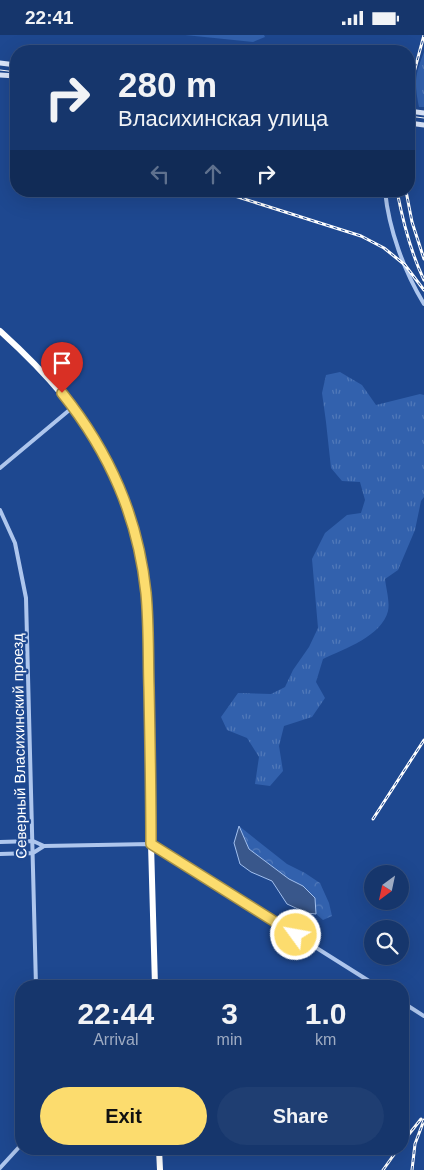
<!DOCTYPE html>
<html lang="en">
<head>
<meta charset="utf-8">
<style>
  body { margin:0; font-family:Helvetica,sans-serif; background:#1f3e72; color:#f1f3f6; height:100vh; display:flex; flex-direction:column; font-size:19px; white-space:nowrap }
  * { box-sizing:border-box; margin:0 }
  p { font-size:16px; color:#9eabc2 }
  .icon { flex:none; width:28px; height:28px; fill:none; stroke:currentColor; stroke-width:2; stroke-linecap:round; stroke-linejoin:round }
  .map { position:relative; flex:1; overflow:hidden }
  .panel { position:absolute; left:15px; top:945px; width:394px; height:175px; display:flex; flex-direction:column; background:#16366c; border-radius:20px; box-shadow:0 5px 20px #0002,0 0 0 1px #35507f }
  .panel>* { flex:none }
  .hud { position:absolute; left:10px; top:10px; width:405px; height:152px; border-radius:20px; box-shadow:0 5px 20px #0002,0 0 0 1px #35507f; background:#16366c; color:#f1f3f6; overflow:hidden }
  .needle { width:32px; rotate:213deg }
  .buttons { position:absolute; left:364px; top:830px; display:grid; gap:10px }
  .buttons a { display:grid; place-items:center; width:45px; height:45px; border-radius:50%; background:#16366c; box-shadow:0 5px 20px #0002,0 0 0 1px #35507f; font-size:25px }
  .pin { position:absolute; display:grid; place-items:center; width:42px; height:42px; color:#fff; margin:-51px -21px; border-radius:50% 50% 50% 0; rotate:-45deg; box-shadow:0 0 5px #0007 }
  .pin .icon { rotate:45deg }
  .me { position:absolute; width:55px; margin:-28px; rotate:302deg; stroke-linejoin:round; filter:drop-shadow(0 0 4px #0008) }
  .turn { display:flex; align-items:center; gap:18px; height:105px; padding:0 25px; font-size:22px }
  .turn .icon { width:65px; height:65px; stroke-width:2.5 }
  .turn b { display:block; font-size:35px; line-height:42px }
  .lanes { display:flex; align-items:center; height:48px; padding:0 25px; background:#0003; justify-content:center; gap:25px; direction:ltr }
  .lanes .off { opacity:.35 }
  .eta { display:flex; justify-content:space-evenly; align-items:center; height:85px; text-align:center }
  .eta b { font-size:30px; font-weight:700; line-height:35px }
  .button { display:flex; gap:10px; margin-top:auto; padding:10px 25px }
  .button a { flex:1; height:58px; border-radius:30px; background:#fcdc6e; color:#111; font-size:20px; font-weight:700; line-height:58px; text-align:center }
  .button a+a { background:#1f3e72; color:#f1f3f6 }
  .status { display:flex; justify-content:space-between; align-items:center; height:35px; padding:0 25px; background:#16366c; direction:ltr }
  .status svg { height:14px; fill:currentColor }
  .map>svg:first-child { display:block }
</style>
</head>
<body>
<div class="status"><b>22:41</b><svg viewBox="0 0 49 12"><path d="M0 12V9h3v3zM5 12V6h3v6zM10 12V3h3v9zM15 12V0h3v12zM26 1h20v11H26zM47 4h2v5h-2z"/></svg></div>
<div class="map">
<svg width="424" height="1135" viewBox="0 0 424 1135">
  <defs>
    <pattern id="grass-tufts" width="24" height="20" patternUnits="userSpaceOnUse" patternTransform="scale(1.25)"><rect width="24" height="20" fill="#3261ad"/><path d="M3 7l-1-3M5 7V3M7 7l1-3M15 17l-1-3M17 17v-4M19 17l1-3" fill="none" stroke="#5179b9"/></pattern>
    <pattern id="forest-crowns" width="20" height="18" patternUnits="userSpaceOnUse" patternTransform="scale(1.25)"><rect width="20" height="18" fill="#3261ad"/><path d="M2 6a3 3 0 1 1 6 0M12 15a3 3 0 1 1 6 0" fill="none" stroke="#5179b9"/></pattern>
  </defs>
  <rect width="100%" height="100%" fill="#1e4890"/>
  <path fill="url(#grass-tufts)" d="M424,17V72H419C414,47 415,40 424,17Z
    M340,337L362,350L376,370L420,359L424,360V462L421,466L415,495L398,535L385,544C386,553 390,567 388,576C382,601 344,614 323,624L316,647L325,663L312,682L284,691L279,711L283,736L270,751L255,749L259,722L247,703L227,695L221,682L238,658L271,659L285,652L293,635L309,612L318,593L312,524L325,498L347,480L361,478L365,465L360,447L342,446L331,433L326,387L322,358L326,340Z"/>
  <path fill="url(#forest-crowns)" d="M239,791L287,829L305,838L320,848L329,868L332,881L323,885L316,879L315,863L303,851L289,844L249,814Z"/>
  <path fill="#3261ad" d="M185,0H264L265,2L253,7Z"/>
  <path fill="#39578b" stroke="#a2c0ef" d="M239,791L249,814L289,844L303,851L315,863L316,879L307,878L287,869L272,846L251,837L240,829L234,808Z"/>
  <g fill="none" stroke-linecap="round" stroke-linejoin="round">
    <path stroke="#aec6ed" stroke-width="4" d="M385,156C389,195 404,236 424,269
      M0,433L73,372
      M0,475L15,508L26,563L36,951
      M0,807L33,806L44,811L151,809L377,951
      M0,819L33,818L44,811
      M402,967L424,981
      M0,1133L21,1110"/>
    <path stroke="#dbe6fa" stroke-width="5" d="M0,28L16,30
      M0,40L16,41
      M409,76L424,78
      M409,88L424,90"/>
    <path stroke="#fff" stroke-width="6" d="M0,296C96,383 140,458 147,589L151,809L155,951
      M159,1114L160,1135"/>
    <path stroke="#fff" stroke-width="1" d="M0,35L16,37
      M409,81L424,83"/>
    <g stroke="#fff" stroke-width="3">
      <path id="rail" d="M409,56L424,0
        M219,156L361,201L384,213L405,230L424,255
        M397,156C403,187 410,216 424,245
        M406,156L412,187L424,224
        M373,784L424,705
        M402,1108L421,1084
        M383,1135L398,1114
        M412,1135L415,1109L424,1085"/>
    </g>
    <use href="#rail" stroke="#1e4890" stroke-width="1" stroke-dasharray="4" stroke-linecap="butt"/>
  </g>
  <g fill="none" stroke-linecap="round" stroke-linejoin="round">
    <g stroke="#a48f48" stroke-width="12">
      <path id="route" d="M62,358C110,418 138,482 146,558C149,590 148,622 149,653C150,705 151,757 151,809L296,900"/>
    </g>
    <use href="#route" stroke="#fcdc6e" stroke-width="9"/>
  </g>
  <g text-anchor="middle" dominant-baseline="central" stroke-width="4.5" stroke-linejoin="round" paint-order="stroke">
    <g font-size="15" fill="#fff" stroke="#1e4890">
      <text transform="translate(19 711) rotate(-91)">Северный Власихинский проезд</text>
    </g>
  </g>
</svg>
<div class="buttons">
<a><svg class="needle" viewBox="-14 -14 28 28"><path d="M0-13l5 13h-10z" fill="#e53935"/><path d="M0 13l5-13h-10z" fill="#9eabc2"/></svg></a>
<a><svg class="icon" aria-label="search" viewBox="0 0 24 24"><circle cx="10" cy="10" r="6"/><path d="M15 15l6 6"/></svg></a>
</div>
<div class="pin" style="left:62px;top:358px;background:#d93025"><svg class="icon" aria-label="arrive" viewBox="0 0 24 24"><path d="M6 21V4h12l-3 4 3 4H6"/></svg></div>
<svg class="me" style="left:296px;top:900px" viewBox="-20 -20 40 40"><circle r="17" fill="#fcdc6e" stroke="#fff" stroke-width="3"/><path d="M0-11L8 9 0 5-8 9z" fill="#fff"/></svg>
<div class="hud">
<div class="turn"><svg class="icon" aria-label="right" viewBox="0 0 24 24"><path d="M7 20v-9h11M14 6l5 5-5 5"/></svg><div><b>280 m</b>Власихинская улица</div></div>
<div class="lanes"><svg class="icon off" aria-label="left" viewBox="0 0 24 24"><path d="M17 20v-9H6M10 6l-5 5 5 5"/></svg><svg class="icon off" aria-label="ahead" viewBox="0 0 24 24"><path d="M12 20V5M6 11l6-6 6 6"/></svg><svg class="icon" aria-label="right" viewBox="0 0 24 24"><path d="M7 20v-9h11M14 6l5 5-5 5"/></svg></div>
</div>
<section class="panel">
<div class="eta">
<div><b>22:44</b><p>Arrival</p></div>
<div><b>3</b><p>min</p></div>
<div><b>1.0</b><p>km</p></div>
</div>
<div class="button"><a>Exit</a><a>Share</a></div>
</section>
</div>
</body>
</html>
